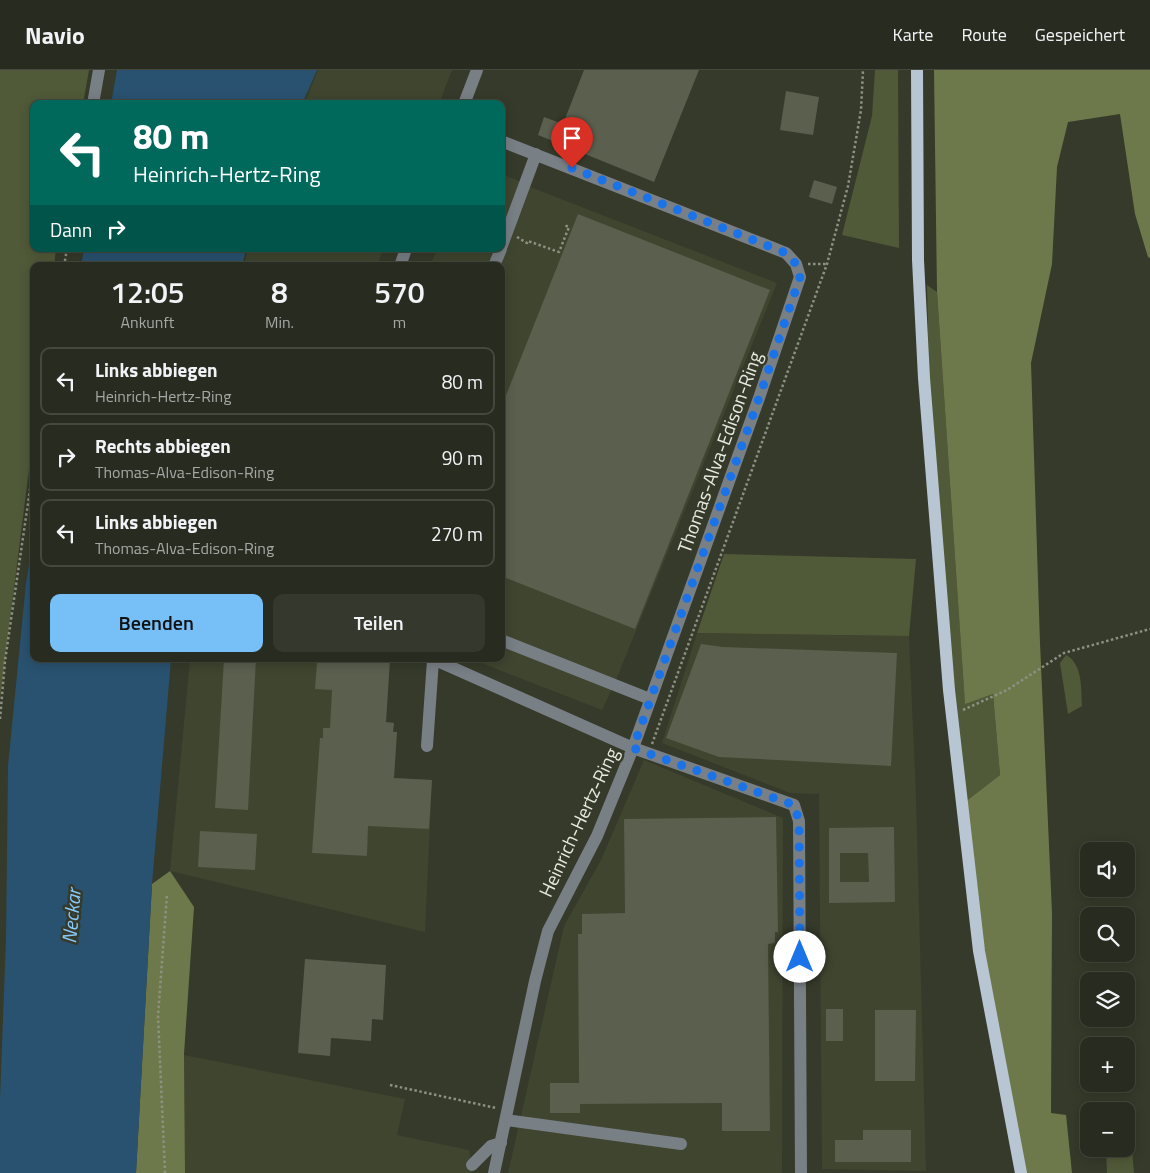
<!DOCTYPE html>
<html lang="de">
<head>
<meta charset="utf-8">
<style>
  body { margin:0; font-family:"Titillium Web",sans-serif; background:#34382d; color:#f1f3f6; height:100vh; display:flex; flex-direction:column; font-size:19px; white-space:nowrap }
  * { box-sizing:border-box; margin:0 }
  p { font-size:16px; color:#a5a7a5 }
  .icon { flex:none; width:28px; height:28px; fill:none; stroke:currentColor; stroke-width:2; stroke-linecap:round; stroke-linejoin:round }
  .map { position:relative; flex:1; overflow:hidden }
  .details { position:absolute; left:30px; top:192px; width:475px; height:400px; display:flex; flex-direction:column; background:#282c20; border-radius:10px; box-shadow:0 2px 12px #0003,0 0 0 1px #44483e }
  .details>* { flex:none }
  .guide { position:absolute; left:30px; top:30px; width:475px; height:152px; border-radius:10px; box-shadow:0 2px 12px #0003,0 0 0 1px #44483e; background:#00695c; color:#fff; overflow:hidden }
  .fabs { position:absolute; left:1080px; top:772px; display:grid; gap:10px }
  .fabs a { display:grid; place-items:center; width:55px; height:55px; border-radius:10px; background:#282c20; box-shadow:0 2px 12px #0003,0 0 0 1px #44483e; font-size:25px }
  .pin { position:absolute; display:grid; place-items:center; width:42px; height:42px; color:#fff; margin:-51px -21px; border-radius:50% 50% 50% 0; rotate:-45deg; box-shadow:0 0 5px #0007 }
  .pin .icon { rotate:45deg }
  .me { position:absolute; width:55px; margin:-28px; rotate:0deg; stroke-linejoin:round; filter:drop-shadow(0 0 4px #0008) }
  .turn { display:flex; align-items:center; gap:18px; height:105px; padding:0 20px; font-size:22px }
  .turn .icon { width:65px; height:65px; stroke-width:2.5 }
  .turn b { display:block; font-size:35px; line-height:42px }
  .then { display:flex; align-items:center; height:48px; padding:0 20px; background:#0003; gap:10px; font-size:19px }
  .eta { display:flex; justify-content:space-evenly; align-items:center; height:85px; text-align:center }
  .eta b { font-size:30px; font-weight:600; line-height:35px }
  .action { display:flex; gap:10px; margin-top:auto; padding:10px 20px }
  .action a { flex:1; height:58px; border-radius:10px; background:#77c0f7; color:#111; font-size:20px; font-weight:600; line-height:58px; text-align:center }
  .action a+a { background:#34382d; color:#f1f3f6 }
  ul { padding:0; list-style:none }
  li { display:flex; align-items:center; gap:15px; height:68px; margin:0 10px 8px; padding:0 10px; border:2px solid #44483e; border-radius:10px }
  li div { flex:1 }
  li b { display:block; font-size:19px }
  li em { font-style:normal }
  header { display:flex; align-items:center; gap:30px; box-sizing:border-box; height:70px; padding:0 25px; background:#282c20; border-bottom:1px solid #44483e }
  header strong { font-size:24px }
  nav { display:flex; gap:28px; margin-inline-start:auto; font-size:18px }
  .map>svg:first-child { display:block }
</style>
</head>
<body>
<header>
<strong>Navio</strong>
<nav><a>Karte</a><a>Route</a><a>Gespeichert</a></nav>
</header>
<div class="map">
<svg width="1150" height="1103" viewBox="0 0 1150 1103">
  <rect width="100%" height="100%" fill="#363a2a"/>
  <path fill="#3f452f" d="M318,0H452L439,34H304Z
    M501,104L519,111L525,115L777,213L614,615L602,640L471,589H501V196H430L437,179H501Z
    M248,179H383L377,196H244Z
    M697,563L909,566L916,727L926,1101L822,1099L819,724L790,723L662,673Z
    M190,589H390L386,652L394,653L393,661L397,662L394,708L432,710L425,862L170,801Z
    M644,690L783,748L782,1103H508L564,856L601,790Z
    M184,985L405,1029L397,1065L469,1080L473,1103H185Z"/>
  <path fill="#505938" d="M0,0H89L83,34H34V179H56L54,196H34V360L0,629Z
    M875,0H898L899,178L842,165L872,46Z
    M927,215L937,222L965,633L993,624L1000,705L965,732L955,637L929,309Z
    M724,484L916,489L909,566L697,563Z
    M1066,585C1083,594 1081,619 1082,636L1068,644L1060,593Z
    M1126,1053L1130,1054L1134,1103H1107L1106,1079H1126Z"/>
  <path fill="#6e794b" d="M934,0H1150V188L1148,187L1135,144L1120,44L1068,52L1057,97L1052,194L1031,293L1040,573L1052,843L1051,1043L1066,1045L1072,1103H1026L984,881L965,732L1000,705L993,624L965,634L937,222Z
    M170,801L194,837L184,984L185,1103H136L152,814Z"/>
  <path fill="#295270" d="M117,0H317L302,34H111Z
    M84,179H246L242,196H81Z
    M34,463V589H171L152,814L136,1103H0V1029L6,869L8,696L26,513Z"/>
  <path fill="#5a5f4e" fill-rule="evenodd" d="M584,0H699L654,112L538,65L544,47L563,54Z
    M786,21L819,27L813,65L780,60Z
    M814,110L837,117L832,134L809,127Z
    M578,144L770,220L635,559L501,506V338Z
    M701,574L723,577L897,583L891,696L719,687L666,668Z
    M224,589H256L248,740L215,738Z
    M334,589H390L386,652L394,653L393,662H397L394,708L432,710L429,759L368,756L367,786L312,783L320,668H323V658H330L332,620L315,619L317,592L333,593Z
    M776,747L778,862H775V873L768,874L770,1061H722V1033L580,1034V1043H550V1013H579L578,864H582V844L625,843L624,749Z
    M894,757L895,832L829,833V758ZM840,783H868L869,812H840Z
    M200,761L257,764L255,800L198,797Z
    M305,889L386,895L383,950L372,949L371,971L331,968L330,986L298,983Z
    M826,939H843V971H826Z
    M875,940H916L915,1011H875Z
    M863,1060H911V1092H835V1070H863Z"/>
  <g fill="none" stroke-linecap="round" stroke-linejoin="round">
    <path stroke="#8d9184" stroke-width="2.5" stroke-dasharray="2.5 2.5" stroke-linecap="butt" d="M517,167L527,173L528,171L559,182L569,157L564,155
      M808,194H827
      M64,196L67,179
      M963,640L1007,620L1064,583L1150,559
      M0,649L5,591L34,392
      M652,674L827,194L848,116L861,40L863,0
      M390,1015L496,1038
      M165,1103L158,946L167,824"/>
    <path stroke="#787f85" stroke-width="12" d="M93,34L99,0
      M464,34L477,0
      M501,178L536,84
      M400,196L406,179
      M494,196L501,179
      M501,570L650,629
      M433,589L633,678L794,735L799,751L801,1103
      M427,676L433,590
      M506,1050L681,1074
      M472,1095L491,1076L501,1073
      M494,1103L535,911L548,861L597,766L633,678L759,328L800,207L796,194L786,183L501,71"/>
    <path stroke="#b7c6d2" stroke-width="12" d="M917,0L918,190L924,308L949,620L979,881L1021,1103"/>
  </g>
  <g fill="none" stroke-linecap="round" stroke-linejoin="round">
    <path stroke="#1a73e8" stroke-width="9" stroke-dasharray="0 16.2" d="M572,98L786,183L796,194L800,207L759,328L633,678L794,735L799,751L800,887"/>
  </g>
  <g text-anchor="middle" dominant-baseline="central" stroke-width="5" stroke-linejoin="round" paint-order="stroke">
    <g font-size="19" fill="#e6e9df" stroke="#363a2a">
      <text transform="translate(719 382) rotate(-70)">Thomas-Alva-Edison-Ring</text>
      <text transform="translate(578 752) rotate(-65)">Heinrich-Hertz-Ring</text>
    </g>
    <g font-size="20" font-style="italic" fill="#87c9fc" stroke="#363a2a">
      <text transform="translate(71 846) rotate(-85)">Neckar</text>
    </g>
  </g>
</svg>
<div class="fabs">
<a><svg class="icon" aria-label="sound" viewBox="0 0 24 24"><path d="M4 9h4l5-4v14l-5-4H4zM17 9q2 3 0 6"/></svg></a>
<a><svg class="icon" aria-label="search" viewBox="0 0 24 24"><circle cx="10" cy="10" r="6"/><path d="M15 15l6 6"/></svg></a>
<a><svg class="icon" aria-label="layers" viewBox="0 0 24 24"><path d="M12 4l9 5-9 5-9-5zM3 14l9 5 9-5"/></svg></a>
<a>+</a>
<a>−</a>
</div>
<div class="pin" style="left:572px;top:98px;background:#d93025"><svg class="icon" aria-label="arrive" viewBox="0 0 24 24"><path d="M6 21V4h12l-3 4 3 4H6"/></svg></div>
<svg class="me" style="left:800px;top:887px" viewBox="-20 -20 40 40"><circle r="19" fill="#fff"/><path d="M0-13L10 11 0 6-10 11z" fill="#1a73e8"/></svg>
<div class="guide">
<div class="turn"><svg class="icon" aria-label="left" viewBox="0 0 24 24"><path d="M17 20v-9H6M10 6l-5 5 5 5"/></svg><div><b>80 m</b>Heinrich-Hertz-Ring</div></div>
<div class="then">Dann<svg class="icon" aria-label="right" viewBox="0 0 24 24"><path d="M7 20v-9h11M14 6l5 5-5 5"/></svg></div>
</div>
<section class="details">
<div class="eta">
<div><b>12:05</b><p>Ankunft</p></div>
<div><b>8</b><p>Min.</p></div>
<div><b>570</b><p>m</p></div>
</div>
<ul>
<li><svg class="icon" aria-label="left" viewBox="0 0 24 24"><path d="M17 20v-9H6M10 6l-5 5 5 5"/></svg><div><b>Links abbiegen</b><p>Heinrich-Hertz-Ring</p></div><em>80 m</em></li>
<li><svg class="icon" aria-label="right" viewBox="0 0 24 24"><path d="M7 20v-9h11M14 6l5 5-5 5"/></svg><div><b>Rechts abbiegen</b><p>Thomas-Alva-Edison-Ring</p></div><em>90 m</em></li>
<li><svg class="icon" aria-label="left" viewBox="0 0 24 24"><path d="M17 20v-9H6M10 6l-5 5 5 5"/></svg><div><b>Links abbiegen</b><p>Thomas-Alva-Edison-Ring</p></div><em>270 m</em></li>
</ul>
<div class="action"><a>Beenden</a><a>Teilen</a></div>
</section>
</div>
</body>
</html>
